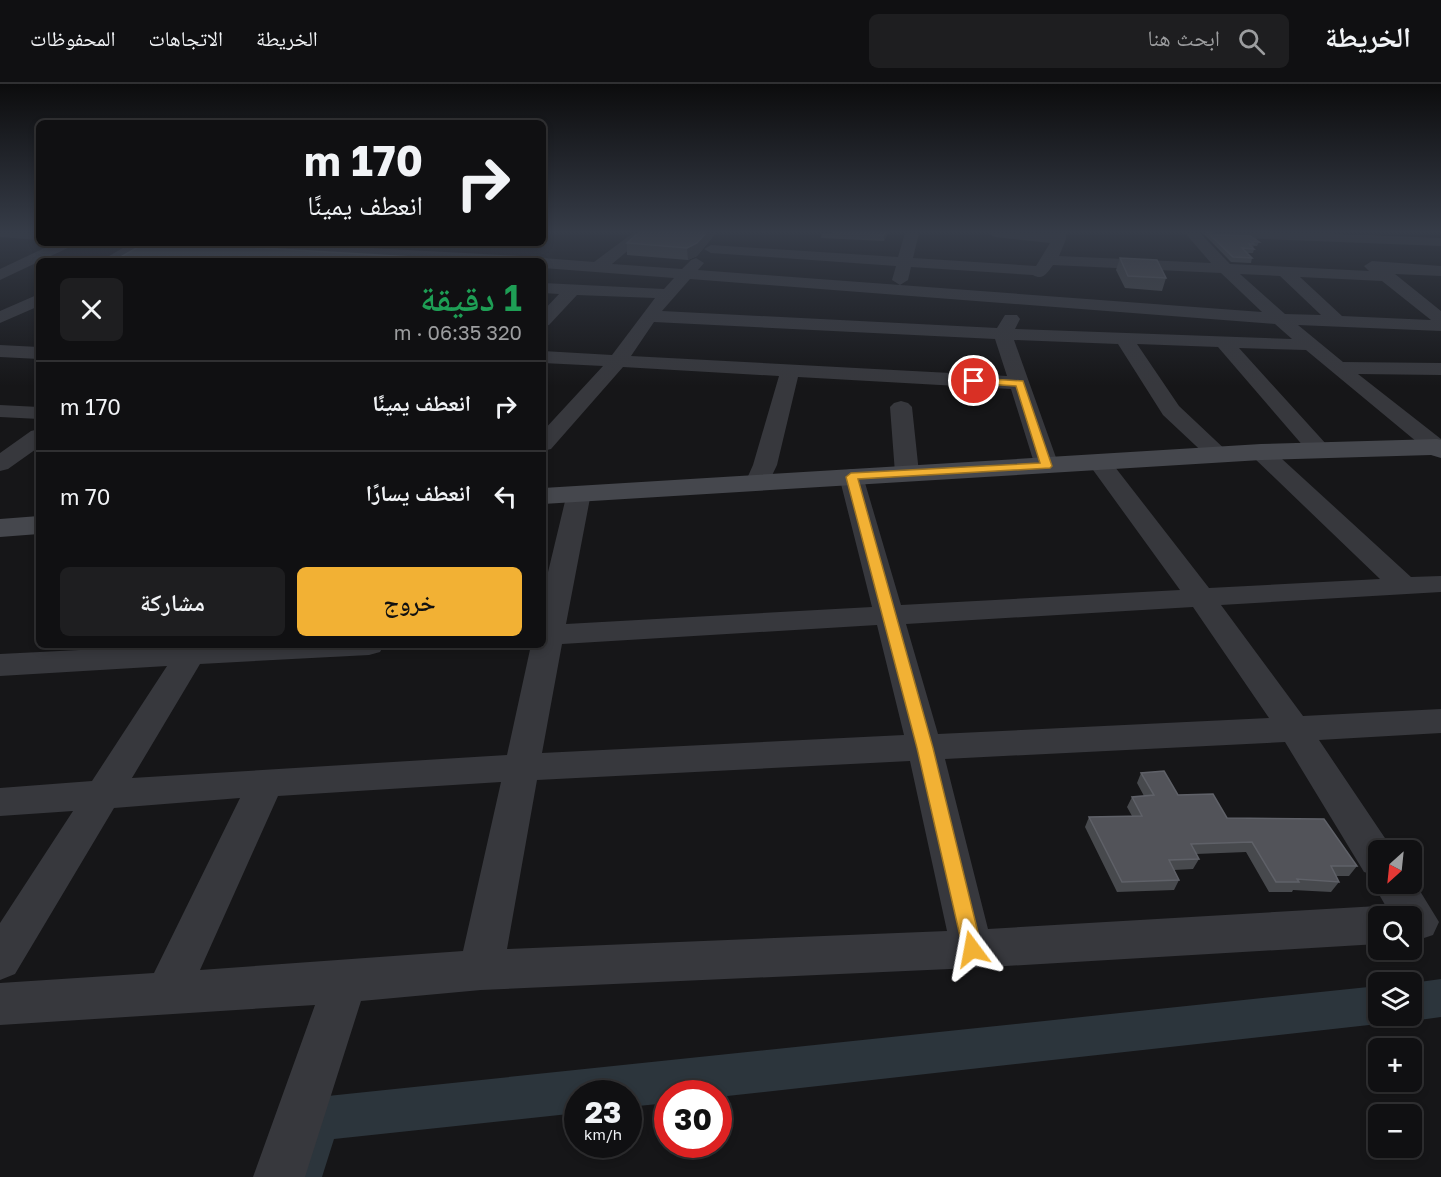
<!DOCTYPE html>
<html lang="ar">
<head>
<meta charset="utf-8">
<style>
  body { margin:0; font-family:"Golos Text","Noto Naskh Arabic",sans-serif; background:#1e1e20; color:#f1f3f6; direction:rtl; height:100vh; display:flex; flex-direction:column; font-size:22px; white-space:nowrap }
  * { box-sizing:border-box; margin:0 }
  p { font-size:20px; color:#9c9d9f }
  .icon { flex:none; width:33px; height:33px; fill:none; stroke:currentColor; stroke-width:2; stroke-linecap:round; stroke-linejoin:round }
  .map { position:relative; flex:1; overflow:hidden; direction:ltr }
  .drawer { position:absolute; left:36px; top:174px; width:510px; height:390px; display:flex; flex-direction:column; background:#101012; border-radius:9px; box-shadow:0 3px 9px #0003,0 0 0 2px #303032; direction:rtl }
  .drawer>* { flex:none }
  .top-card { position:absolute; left:36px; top:36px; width:510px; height:126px; border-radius:9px; box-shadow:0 3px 9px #0003,0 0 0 2px #303032; direction:rtl; background:#101012; color:#f1f3f6; overflow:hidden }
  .needle { width:39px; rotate:207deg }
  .tools { position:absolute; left:1368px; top:756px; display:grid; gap:12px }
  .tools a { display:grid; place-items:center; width:54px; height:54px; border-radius:9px; background:#101012; box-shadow:0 3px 9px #0003,0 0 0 2px #303032; font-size:30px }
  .speed { position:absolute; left:564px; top:996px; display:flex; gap:12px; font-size:30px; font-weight:700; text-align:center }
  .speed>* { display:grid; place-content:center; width:78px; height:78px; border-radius:50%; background:#101012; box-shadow:0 3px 9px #0003,0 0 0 2px #303032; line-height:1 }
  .speed small { font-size:15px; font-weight:400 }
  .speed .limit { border:9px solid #d22; background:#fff; color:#111 }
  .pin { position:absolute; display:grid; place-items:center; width:51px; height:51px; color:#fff; margin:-26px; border:3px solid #fff; border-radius:50%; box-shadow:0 2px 6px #0007 }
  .me { position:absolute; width:66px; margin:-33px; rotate:347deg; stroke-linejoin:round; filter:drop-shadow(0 0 4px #0008) }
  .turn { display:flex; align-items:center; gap:21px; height:126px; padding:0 24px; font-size:27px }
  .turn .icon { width:78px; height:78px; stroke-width:2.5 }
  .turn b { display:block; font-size:42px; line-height:51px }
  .round { display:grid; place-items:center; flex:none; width:63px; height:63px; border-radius:9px; background:#1e1e20 }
  .overview { display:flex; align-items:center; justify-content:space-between; height:102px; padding:0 24px }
  h1 { font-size:36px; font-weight:600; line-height:45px; color:#1e9e55 }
  .button { display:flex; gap:12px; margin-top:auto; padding:12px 24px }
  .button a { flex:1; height:69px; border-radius:9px; background:#f2b134; color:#111; font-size:24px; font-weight:600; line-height:69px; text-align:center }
  .button a+a { background:#1e1e20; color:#f1f3f6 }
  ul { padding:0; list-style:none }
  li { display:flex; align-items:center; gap:18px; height:90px; padding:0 24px; border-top:2px solid #303032 }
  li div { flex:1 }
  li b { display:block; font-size:22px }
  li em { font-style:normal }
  header { display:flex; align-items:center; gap:36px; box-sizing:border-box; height:84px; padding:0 30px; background:#101012; border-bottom:2px solid #303032 }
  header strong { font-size:28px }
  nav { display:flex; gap:33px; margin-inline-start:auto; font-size:21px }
  .search { width:420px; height:54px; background:#1e1e20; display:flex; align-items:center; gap:15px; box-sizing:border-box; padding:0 21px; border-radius:9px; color:#9c9d9f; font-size:22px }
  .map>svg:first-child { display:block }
</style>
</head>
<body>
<header>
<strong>الخريطة</strong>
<div class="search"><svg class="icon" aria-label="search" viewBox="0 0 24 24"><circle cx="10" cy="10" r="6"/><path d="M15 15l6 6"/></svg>ابحث هنا</div>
<nav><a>الخريطة</a><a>الاتجاهات</a><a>المحفوظات</a></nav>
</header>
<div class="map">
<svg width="1441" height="1093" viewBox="0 0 1441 1093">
  <rect width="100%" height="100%" fill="#161618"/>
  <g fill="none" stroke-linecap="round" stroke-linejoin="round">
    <path fill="#2c353c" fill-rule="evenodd" d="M1441,895V933L1412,937L1398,932H1412V899Z
      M1378,902V932H1394L1392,935L1378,940L718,1013V1010H668V1019L628,1023V1010H578V1029L334,1055L322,1093H276L302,1019L318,1013Z"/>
    <path fill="#37383d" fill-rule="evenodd" d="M0,149H39V156L0,153Z
      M633,149H649L612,180L682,185L691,176L696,174L704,179L698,186L1262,228L1221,189L1053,181C1047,189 1043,197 1033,191L911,183L908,196L900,201L892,196L896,182L711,169L704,165L711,161L898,173L905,149H919L913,174L1036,182L1050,159L995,153L988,149H1066V155L1059,172L1211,179L1185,149H1200L1230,180L1369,187L1364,182L1372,177L1441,182V192L1395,190L1441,227V247L1298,241L1343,278L1441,279V291L1358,290L1441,355V369L1429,368L1306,266L1239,264L1327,361L1330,366L1327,371L1319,373L1311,371L1218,263L1137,260L1179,322L1231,371L1227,376L1219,378L1211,376L1163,331L1118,260L1014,256L1059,382L1055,387L1047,389L1039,387L1035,382L1011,305L798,293L777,381L766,404L757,406L748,404L745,399L753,381L779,292L623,283L551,365L543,367V347L603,282L543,279V267L612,271L655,214L577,211L549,241L543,242V227L559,210L543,209V199L664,205L674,194L543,184V177H537L543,174L594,178ZM1240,190L1280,192L1321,231L1285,230ZM1300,193L1382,197L1431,236L1342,232ZM690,195L1275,240L1292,255L1015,245L1020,235L1017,231H1005L997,244L662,227ZM654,238L995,255L1007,292L631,272Z
      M1208,149H1315L1441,154V162L1215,153Z
      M55,159H74L72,162L0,196V185Z
      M131,159H149L120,177H101Z
      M193,159H279L520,172L528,177H439L200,163Z
      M39,210V222L0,239V227Z
      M0,261L39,263V275L0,273Z
      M901,317L908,319L912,323L919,389L915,394L907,396L899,394L895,389L890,323L894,319Z
      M0,321L39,323V335L0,333Z
      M39,345V363L8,385L0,387V369L31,347Z
      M1261,361L1269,363L1411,493L1441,492V508L1221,521L1303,632L1441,625V649L1319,656L1393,766H1378V800H1412V794L1439,838L1433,851L1418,856L1412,854V832H1378V860L972,884L481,906L361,917L305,1093H253L315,921L0,941V899L154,889L240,714L114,724L15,890L0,896V839L73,727L0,732V704L92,697L167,582L0,592V570L179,561H384L380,568L369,571L200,580L132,694L507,671L531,561H543V509L567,409L570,404L579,402L588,404L591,409L566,540L872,523L839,392L843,387L851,385L859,387L863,392L901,521L1180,506L1088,379L1092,374L1100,372L1108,374L1209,504L1380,495L1253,373L1250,368L1253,363ZM1193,523L1269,634L938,650L906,540ZM877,541L904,651L542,669L562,560ZM1285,658L1364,788L1377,792L1373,800L1388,826L1378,822L988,845L945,675ZM910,677L947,847L507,865L537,696ZM501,698L463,867L200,886L278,712Z"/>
    <path fill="#45474d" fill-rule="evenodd" d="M1437,355L1441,356V374L1431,371L1261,376L543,420V404L1261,360Z
      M39,432V450L0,453V435Z"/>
  </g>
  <path fill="#47494d" d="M716,149L697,172L688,176L627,171V159Z
    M822,149H888L884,157L821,154Z
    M1203,149H1212L1216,151L1259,158L1257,162H1254L1253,163L1254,165L1253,169H1247L1252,174L1251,179L1231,178Z
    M1120,174L1166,194L1162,207L1125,204L1116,186Z
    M1141,689L1178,711L1227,734L1357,782L1349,792H1336L1339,798L1331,808L1293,806L1292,808H1269L1246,768L1196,770L1199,775L1193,785L1174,786L1179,796L1174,806L1117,808L1085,743L1089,733L1132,732L1127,723L1132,713L1144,712L1137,699Z"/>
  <path fill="#2f3033" d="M706,149H716L697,172L688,176L687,164Z
    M886,149H888L884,157V151Z"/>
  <path fill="#525359" stroke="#5f6168" stroke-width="1.5" d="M638,149H706L697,159L687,164L627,159Z
    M833,149H886L884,151Z
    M1208,149H1212L1216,151L1251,152L1259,158L1251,157L1254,160H1249L1254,165L1242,164L1252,174L1233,173Z
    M145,159H196L198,160L428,174L425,177H106L111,174H119Z
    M1120,174L1157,176L1166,194L1128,192Z
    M1164,687L1178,711L1213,710L1227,734L1324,735L1357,782H1331L1339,798L1297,795L1299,798H1276L1252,758L1191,760L1199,775L1169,776L1179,796L1122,798L1089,733L1142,732L1132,713L1154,711L1141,689Z"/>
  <linearGradient id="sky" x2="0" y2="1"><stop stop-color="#0c0c0d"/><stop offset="0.49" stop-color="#363c48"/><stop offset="1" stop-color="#363c48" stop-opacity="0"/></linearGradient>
  <rect width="1441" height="302" fill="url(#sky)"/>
  <path fill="#f2b134" stroke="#9d7322" stroke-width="1.5" d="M974,294L1023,297L1052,382L1050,384L858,395L933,664L982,865L979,871L972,874L966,871L963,865L917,664L846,393L851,389L1040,379L1016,302L971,299V295Z"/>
</svg>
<div class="tools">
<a><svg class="needle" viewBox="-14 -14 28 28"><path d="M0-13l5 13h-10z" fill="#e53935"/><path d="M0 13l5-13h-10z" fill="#9c9d9f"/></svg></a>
<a><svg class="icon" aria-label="search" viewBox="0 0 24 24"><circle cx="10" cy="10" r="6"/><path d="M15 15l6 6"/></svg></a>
<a><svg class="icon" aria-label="layers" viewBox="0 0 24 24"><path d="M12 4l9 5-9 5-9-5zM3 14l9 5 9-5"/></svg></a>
<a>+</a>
<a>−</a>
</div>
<div class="speed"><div>23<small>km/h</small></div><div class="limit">30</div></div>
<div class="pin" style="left:974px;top:297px;background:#d93025"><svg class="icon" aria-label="arrive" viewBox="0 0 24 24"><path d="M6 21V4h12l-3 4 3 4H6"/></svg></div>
<svg class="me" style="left:972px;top:865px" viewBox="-20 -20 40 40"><path d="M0-17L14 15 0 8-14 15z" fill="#f2b134" stroke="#fff" stroke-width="4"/></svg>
<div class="top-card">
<div class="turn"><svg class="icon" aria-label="right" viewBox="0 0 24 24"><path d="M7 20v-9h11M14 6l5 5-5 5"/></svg><div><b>170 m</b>انعطف يمينًا</div></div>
</div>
<section class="drawer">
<div class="overview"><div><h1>1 دقيقة</h1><p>320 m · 06:35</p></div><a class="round"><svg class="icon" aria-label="close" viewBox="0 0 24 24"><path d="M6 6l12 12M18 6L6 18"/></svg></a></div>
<ul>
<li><svg class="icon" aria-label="right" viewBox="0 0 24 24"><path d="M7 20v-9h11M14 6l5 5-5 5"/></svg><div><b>انعطف يمينًا</b></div><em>170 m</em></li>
<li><svg class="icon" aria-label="left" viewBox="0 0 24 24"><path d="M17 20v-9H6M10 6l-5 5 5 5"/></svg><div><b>انعطف يسارًا</b></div><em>70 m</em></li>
</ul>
<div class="button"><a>خروج</a><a>مشاركة</a></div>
</section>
</div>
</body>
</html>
